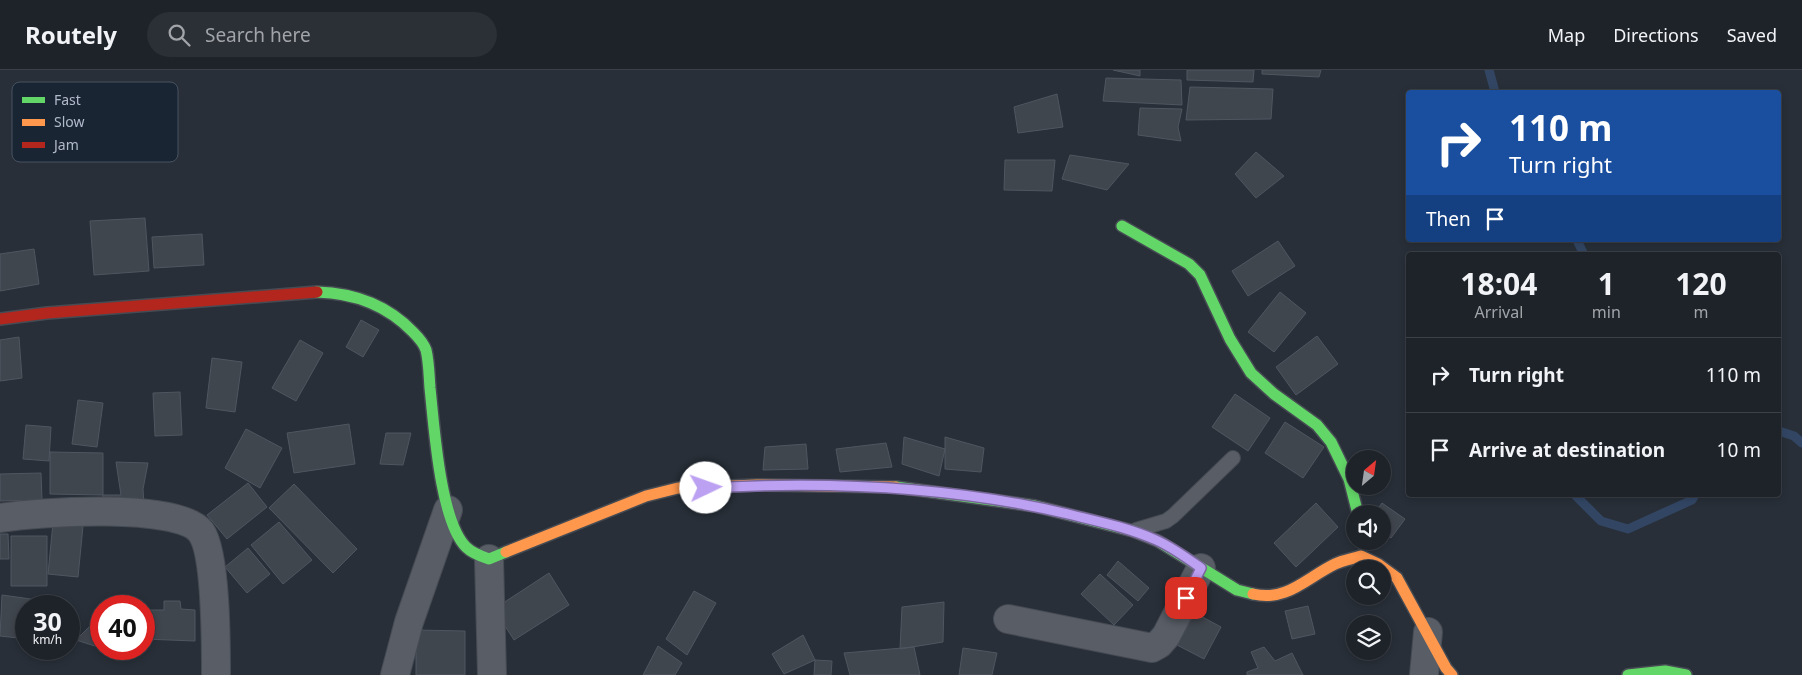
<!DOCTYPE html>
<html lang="en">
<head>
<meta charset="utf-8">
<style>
  body { margin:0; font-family:"Noto Sans",sans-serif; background:#2b2f36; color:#f1f3f6; height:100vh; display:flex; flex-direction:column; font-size:19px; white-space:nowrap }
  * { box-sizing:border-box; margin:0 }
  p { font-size:16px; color:#a1a4a8 }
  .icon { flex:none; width:28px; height:28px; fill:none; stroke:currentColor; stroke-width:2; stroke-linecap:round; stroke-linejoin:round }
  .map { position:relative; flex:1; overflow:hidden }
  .side { position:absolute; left:1406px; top:182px; width:375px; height:245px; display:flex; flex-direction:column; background:#1e232a; border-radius:5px; box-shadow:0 2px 8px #0003,0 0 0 1px #3c4047 }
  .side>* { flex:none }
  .hud { position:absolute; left:1406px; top:20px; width:375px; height:152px; border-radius:5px; box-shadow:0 2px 8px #0003,0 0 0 1px #3c4047; background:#1a4fa0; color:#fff; overflow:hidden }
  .needle { width:32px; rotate:29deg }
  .tools { position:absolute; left:1346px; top:380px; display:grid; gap:10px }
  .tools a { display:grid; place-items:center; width:45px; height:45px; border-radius:50%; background:#1e232a; box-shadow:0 2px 8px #0003,0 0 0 1px #3c4047; font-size:25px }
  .speed { position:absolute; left:15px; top:525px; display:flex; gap:10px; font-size:25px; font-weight:700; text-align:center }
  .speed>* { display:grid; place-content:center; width:65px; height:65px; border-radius:50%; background:#1e232a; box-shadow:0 2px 8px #0003,0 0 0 1px #3c4047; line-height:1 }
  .speed small { font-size:12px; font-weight:400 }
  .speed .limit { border:8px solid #d22; background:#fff; color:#111 }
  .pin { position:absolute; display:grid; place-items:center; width:42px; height:42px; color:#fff; margin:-21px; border-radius:10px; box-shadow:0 2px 8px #0006 }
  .me { position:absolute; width:55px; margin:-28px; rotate:87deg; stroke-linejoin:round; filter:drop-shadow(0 0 4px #0008) }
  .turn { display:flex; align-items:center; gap:18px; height:105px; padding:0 20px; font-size:22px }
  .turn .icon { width:65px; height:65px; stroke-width:2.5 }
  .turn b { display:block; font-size:35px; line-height:42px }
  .then { display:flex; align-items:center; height:48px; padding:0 20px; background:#0003; gap:10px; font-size:19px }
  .eta { display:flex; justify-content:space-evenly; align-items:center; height:85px; text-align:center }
  .eta b { font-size:30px; font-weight:700; line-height:35px }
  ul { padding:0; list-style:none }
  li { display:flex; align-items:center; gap:15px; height:75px; padding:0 20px; border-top:1px solid #3c4047 }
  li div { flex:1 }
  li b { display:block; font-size:19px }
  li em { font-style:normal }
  header { display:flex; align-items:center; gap:30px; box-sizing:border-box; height:70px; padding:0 25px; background:#1e232a; border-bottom:1px solid #3c4047 }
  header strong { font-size:24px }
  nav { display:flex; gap:28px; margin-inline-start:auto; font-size:18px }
  .search { width:350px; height:45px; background:#2b2f36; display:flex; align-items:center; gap:12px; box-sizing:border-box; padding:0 18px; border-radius:28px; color:#a1a4a8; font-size:19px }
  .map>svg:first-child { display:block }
</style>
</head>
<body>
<header>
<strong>Routely</strong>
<div class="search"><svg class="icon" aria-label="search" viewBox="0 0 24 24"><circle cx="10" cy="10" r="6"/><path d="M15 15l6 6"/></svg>Search here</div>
<nav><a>Map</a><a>Directions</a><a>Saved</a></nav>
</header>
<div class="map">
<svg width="1802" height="605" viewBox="0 0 1802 605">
  <rect width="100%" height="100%" fill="#282f38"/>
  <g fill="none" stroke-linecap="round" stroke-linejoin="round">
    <path stroke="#324664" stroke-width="9" d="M1489,0L1495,22
      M1577,170L1584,185
      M1779,361L1794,366L1802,373
      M1575,425L1601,451L1628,459L1692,430L1695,425"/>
  </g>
  <path fill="#40464e" stroke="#505660" d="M1113,0H1140V6Z
    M1187,0H1254L1253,12L1187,10Z
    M1262,0H1321L1319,7L1262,4Z
    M1106,8L1181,10L1182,35L1103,31Z
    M1190,17L1273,19L1271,49L1186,50Z
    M1057,24L1063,57L1018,63L1014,37Z
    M1140,38L1182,39L1178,57L1181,71L1138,65Z
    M1256,82L1284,106L1256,128L1235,104Z
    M1070,85L1129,94L1107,120L1062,109Z
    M1005,90H1055L1052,121L1004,120Z
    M145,148L149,201L94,205L90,151Z
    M202,164L204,195L154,198L152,167Z
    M1278,171L1295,196L1248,226L1232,201Z
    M34,179L39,214L0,221V184Z
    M1280,222L1306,243L1274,282L1248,262Z
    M361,250L379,260L363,287L346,277Z
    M1317,266L1338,294L1296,325L1276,297Z
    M19,267L22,308L0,311V270Z
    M300,270L323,283L296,331L272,318Z
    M212,288L242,292L235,342L206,338Z
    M180,322L182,365L155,366L153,323Z
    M1235,324L1270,348L1248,381L1212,357Z
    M78,330L103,333L97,377L72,374Z
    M1285,352L1324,377L1303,408L1265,383Z
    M349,354L355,394L294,403L287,363Z
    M26,355L51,357L49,391L23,389Z
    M246,359L282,378L260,418L225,398Z
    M386,363H411L403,395L380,394Z
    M904,367L945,379L939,406L902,394Z
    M945,367L984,378L981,402L945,399Z
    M886,373L892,397L840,402L836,379Z
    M806,374L808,399L763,400L765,377Z
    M50,382L103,383V425L50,424Z
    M116,392L148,393L143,419L144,436L102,441L103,425H121Z
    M41,403L42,430L0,431V404Z
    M248,413L267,437L227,469L207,445Z
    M294,414L357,479L333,503L269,438Z
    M1316,433L1338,457L1296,497L1274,473Z
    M1382,433L1405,449L1391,468L1382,462V444H1374Z
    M279,452L312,490L283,514L251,475Z
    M53,453L83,456L78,507L48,504Z
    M0,464H8L9,489H0Z
    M11,466H47V516H11Z
    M248,478L270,504L247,523L225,497Z
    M1118,491L1149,518L1138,531L1107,505Z
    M549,503L569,535L514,570L494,539Z
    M1100,504L1133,535L1114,555L1081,524Z
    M694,521L716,533L687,585L666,569Z
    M2,525L45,531L41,536H26V557L18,568L0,566Z
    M164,531H180L181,539L195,540V571L144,569V540H164Z
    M944,532L943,572L900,579L902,537Z
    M1308,536L1315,564L1292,569L1285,541Z
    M1195,543L1221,557L1204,589L1177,575Z
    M101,545V578L76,570Z
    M416,560L465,561V605H416Z
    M803,565L815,590L784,604L772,584Z
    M658,576L682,593L675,605H643Z
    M914,577L920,605H850L844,583Z
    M1264,577L1275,591L1292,583L1303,605H1247V602L1258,598L1251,582Z
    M963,578L997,583L992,605H959Z
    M815,590L832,591L831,605H814Z"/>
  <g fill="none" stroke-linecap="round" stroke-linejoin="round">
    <g stroke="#464b53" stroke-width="16">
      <path id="lane" d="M1136,460L1166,451L1173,446L1233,388"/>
    </g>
    <g stroke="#464b53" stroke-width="30">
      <path id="street" d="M0,448C36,442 179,432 201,462C216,483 216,576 216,605
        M489,489L492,605
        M1008,549L1152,578L1159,574L1166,566L1201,498
        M395,605L409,552L448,440
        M1424,605L1428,562"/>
    </g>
    <g stroke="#464b53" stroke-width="14">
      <path id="fast" d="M1122,156L1189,194L1200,205L1230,269L1251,303L1274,324L1317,355L1331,372L1349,409L1358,444
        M317,222C354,223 387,235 413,262C417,266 424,274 426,280C429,292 429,306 430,318C434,355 440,451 466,477C472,483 480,486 489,489L506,482
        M896,417L1035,436L1133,461L1158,471L1237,520L1253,524
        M1628,605L1665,601L1686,605"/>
    </g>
    <g stroke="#464b53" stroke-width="14">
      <path id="slow" d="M506,482L646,426L678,418L757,415L896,417
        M1253,524C1287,532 1306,508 1335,494C1343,490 1352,489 1361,486L1378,494L1397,508L1446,598L1452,605"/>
    </g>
    <g stroke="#464b53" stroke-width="14">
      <path id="jam" d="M0,249L47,243L317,222"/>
    </g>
    <use href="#lane" stroke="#585d66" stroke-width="14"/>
    <use href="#street" stroke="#585d66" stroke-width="28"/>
    <use href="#fast" stroke="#63d668" stroke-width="11"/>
    <use href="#slow" stroke="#ff974d" stroke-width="11"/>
    <use href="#jam" stroke="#b3261e" stroke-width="11"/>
  </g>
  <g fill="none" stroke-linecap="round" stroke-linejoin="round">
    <g stroke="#7a689d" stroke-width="12">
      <path id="route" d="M706,418C829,411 953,416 1072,445C1101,452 1129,458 1156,470C1172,477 1187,488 1201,498L1186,528"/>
    </g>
    <use href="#route" stroke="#bca0f2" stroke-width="9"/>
  </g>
  <rect x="12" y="12" width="166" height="80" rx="8" fill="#1a2534" stroke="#475261" stroke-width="1"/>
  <rect x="22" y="27" width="23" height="6" fill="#63d668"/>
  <rect x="22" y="49" width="23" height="7" fill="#ff974d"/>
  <rect x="22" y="72" width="23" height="6" fill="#b3261e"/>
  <g font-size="14" fill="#b1baca">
    <text x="54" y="35">Fast</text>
    <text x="54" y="57">Slow</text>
    <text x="54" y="80">Jam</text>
  </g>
</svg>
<div class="tools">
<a><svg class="needle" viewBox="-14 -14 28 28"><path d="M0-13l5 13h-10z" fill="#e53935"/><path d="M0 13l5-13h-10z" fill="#a1a4a8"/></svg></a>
<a><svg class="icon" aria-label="sound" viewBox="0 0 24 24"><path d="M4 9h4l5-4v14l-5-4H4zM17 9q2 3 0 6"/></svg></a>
<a><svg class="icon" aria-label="search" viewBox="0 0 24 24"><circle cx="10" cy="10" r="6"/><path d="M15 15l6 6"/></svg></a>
<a><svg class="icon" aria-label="layers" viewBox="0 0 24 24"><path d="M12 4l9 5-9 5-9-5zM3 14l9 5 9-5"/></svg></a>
</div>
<div class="speed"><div>30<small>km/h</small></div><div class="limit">40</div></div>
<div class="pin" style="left:1186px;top:528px;background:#d93025"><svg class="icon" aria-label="arrive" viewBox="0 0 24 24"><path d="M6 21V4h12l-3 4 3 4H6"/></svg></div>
<svg class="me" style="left:706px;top:418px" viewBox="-20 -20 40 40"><circle r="19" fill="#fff"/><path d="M0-13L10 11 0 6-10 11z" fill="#bca0f2"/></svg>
<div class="hud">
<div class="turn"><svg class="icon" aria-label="right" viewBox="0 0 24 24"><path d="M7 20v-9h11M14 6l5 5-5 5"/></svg><div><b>110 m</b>Turn right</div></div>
<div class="then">Then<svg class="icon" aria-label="arrive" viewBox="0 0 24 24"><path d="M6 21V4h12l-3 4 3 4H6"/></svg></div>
</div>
<section class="side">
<div class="eta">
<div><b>18:04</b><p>Arrival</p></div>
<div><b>1</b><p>min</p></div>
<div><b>120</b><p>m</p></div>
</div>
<ul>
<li><svg class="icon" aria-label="right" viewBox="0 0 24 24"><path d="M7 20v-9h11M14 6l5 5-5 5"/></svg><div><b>Turn right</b></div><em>110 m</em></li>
<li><svg class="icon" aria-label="arrive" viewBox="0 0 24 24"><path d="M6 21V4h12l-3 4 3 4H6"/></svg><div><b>Arrive at destination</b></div><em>10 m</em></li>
</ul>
</section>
</div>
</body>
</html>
